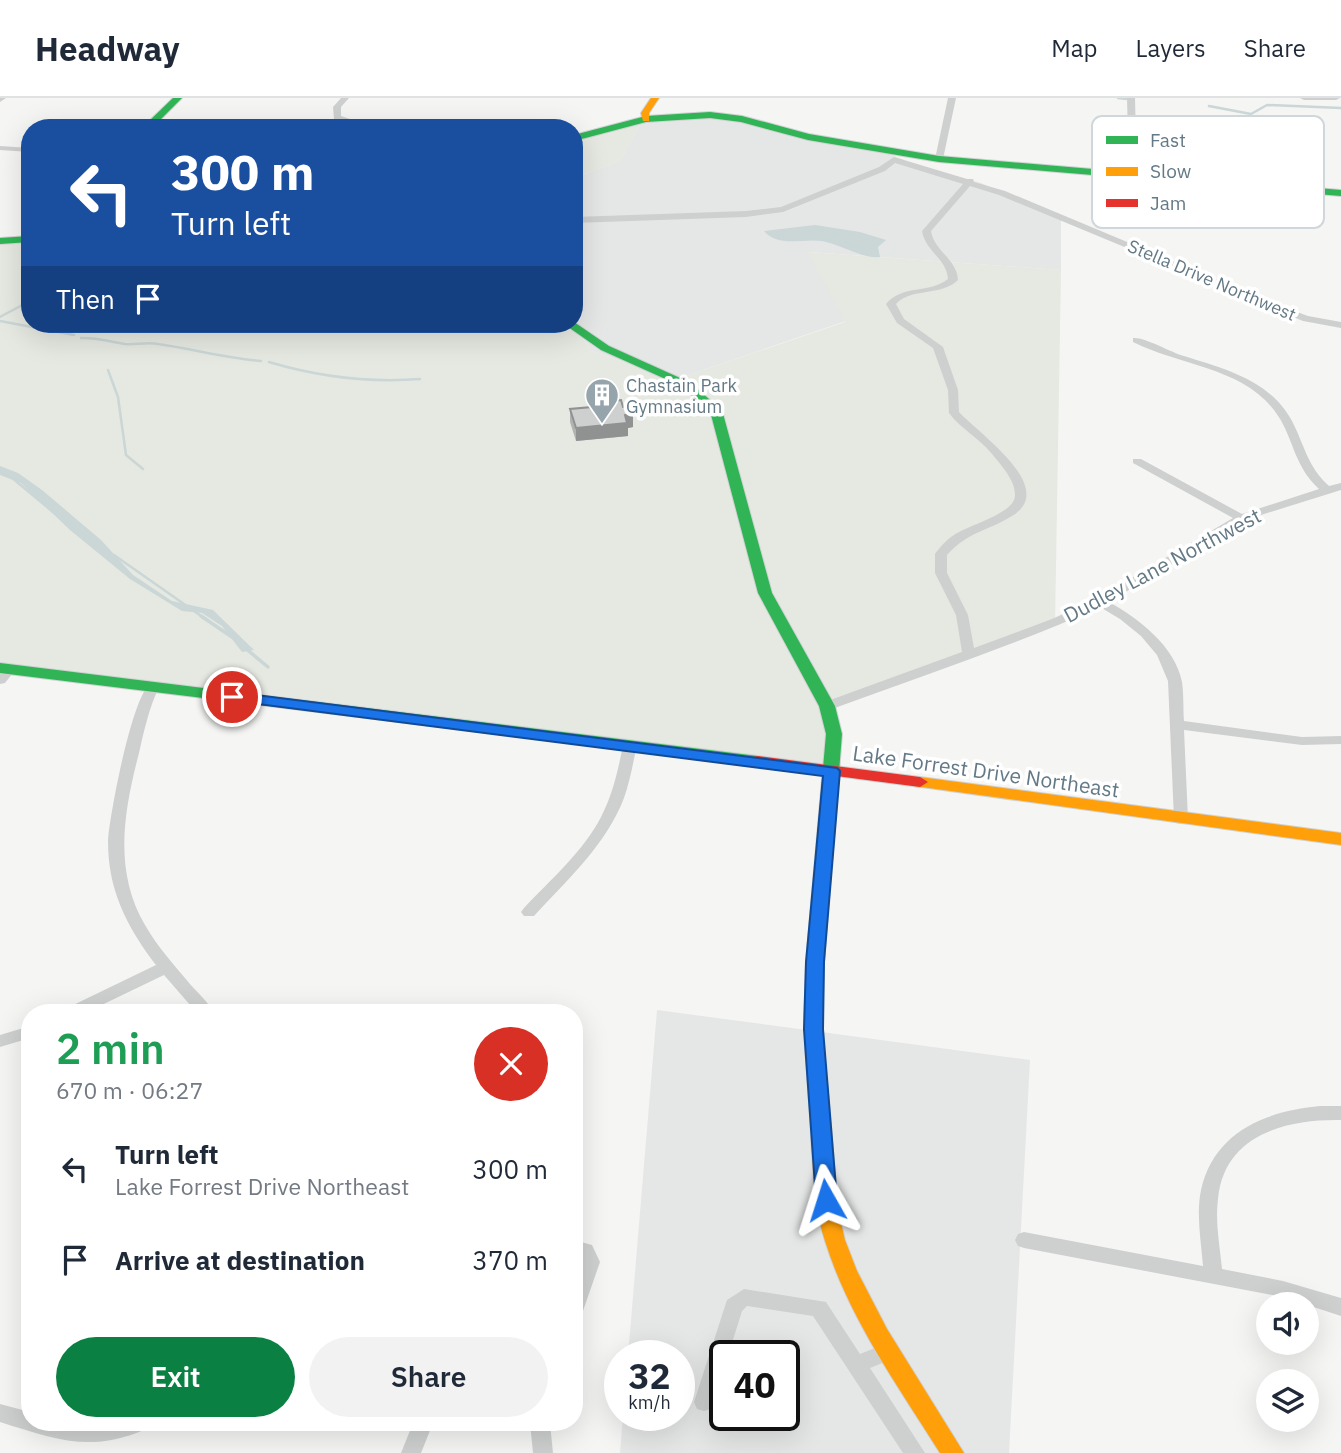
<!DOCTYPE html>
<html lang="en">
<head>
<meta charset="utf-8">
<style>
  body { margin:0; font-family:"IBM Plex Sans",sans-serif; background:#f2f2f3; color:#1f2937; height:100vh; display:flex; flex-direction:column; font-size:26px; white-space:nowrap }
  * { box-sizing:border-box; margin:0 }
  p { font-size:23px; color:#747a83 }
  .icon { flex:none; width:38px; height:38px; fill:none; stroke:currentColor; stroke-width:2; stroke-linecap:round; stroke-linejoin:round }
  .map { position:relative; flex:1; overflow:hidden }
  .side { position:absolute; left:21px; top:906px; width:562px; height:427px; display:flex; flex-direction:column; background:#fff; border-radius:28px; box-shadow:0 7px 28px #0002 }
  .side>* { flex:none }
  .guide { position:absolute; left:21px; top:21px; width:562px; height:214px; border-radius:28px; box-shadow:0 7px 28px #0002; background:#1a4fa0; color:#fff; overflow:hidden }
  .tools { position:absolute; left:1256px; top:1194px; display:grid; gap:14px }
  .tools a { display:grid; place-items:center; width:63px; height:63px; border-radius:50%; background:#fff; box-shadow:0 7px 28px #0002; font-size:35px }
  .speed { position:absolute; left:604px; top:1242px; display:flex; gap:14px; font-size:35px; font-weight:700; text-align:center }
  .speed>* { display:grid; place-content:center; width:91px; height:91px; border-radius:50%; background:#fff; box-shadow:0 7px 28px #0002; line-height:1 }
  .speed small { font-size:18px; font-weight:400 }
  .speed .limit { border:4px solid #111; border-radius:10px; background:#fff; color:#111 }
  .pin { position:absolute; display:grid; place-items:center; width:60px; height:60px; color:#fff; margin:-30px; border:4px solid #fff; border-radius:50%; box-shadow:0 2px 7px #0007 }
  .me { position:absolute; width:77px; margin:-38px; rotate:354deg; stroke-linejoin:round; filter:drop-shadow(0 0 5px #0008) }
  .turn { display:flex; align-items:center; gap:24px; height:147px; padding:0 35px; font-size:32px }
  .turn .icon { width:91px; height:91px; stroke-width:2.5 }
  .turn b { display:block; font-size:49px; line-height:60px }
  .then { display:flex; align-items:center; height:66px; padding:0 35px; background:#0003; gap:14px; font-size:26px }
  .round { display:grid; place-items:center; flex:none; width:74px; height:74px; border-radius:37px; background:#f2f2f3 }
  .head { display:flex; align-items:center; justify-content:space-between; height:119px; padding:0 35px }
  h1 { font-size:42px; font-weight:600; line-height:52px; color:#1e9e55 }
  .action { display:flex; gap:14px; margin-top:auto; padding:14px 35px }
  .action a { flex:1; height:80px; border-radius:42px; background:#0b8043; color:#fff; font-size:28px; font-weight:600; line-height:80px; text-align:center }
  .action a+a { background:#f2f2f3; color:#1f2937 }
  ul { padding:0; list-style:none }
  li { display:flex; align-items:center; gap:21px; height:91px; padding:0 35px }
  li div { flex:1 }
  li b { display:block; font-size:26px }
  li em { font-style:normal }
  header { display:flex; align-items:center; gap:42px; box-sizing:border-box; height:98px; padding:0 35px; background:#fff; border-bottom:2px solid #e0e1e3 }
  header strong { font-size:33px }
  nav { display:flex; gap:38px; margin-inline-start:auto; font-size:24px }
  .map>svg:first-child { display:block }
</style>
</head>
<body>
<header>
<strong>Headway</strong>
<nav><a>Map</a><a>Layers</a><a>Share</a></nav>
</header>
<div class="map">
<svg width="1341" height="1355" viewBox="0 0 1341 1355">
  <rect width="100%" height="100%" fill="#f5f5f3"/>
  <path fill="#e5e7e6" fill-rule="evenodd" d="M708,17L754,21L798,35L877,51L916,67L981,85L1061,118V172L809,154L846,223L677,281L591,253L574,226V80L620,63L643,21Z
    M657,912L1030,962L1009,1355H620L623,1318H679V1258H628ZM724,1258H784V1318H724Z"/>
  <path fill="#e5e9e1" d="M643,21L620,63L574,80V39Z
    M30,141V226H574L591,253L677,281L845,224L808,154L1061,172L1055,525L827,606L842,672L0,570V143Z"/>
  <path fill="#cbd6d7" d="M815,127L860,134L886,142L878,149L880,159C866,162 839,146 822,143C801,140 779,150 764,133Z
    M0,368L18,375L42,392L101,442L133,477L172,503L213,512L254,552L242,554L222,528L202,515L182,513L130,481L70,432L21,385L0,377Z"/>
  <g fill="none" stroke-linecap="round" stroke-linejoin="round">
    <path stroke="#cbd6d7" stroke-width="2.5" d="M1118,0L1126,1
      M1209,8L1251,16L1267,7L1341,10
      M0,219L30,203
      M0,223L74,237
      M81,240C97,239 109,244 125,246C135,247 147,244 158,246C193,251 226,260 261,263
      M269,264C319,279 367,285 420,281
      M108,272L118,299L126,357L143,371
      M11,379L59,419
      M114,457L204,520"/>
    <path stroke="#cbd6d7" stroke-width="3.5" d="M201,518L232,539
      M245,550L268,569"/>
    <g stroke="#d0d2d3" stroke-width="2">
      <path id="fast" d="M173,0H182L152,30H142Z
        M710,14L742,18L809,36L939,58L1341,92V98L939,64L808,42L741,24L710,20L646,24L574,43V37L646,18Z
        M30,138V144L0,146V140Z
        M574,224L609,248L689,284L722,312L772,495L835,608L842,636L824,864L822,931L829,1005L826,1010L819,1013L812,1010L809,1005L804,931L806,864L826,636L819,608L758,495L710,313L681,288L601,252L564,226H574Z
        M0,565L758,658L766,663L758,668L0,575Z"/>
    </g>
    <g stroke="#d0d2d3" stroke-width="2">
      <path id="slow" d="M651,0H659L649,15V23H643L641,15Z
        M920,679L1341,735V747L914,688L912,684L914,680Z
        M819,997L826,1000L829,1005L838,1112L845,1142L857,1173L887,1231L964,1355H940C898,1288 849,1220 825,1143C811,1099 813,1051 809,1005L812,1000Z"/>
    </g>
    <g stroke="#d0d2d3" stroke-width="2">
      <path id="jam" d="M758,658L920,679L928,684L920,689L752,667L750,663L752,659Z"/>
    </g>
    <path fill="#ced0d0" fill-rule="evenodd" d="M0,0H6L0,4Z
      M341,0H349L341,9V18L365,26L486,28L490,30H361L334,21L333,9Z
      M948,0H956L943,61L939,64L935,61Z
      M1127,0H1135L1137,79L1133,82L1129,79Z
      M1300,0H1340L1336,2H1304Z
      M1277,44L1284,46L1269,59L1274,89L1270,92L1266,89L1261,58Z
      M0,48L30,50V54L0,52Z
      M894,59L967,81H973L974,84L1005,93L1278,207L1308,218L1341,224V230L1303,223L999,97L970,88L931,133C934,153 957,161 958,182C940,199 912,189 896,206L904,221L943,249L958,292L959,314C978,335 1059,390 1012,418C986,434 969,433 947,457V475L968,517L974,550L1052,521L1096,501L1233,420L1133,365V361H1141L1242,416L1319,391C1292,366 1294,338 1274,312C1241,269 1178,267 1133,244V240C1145,239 1170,254 1184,258C1225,271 1270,282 1292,323C1305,348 1307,368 1329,388L1341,385V392L1245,422L1109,504C1139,521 1175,548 1182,584C1184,597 1183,611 1184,623L1302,639L1341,638V646L1302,647L1184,632L1188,721L1181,726L1176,725L1174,721L1168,583L1157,557L1141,538L1120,521L1100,509C1013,548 921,578 832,611H822L820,608L822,605L962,554L956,517L935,475V456C940,449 947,441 954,437C968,427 1014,416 1015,398C1016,383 1001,367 992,356C979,340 961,331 949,315L948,292L933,250L897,225L886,206C903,186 929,196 948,181C947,161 925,153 922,133L963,86L895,65L885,73L783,114L746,119L574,125V119L746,113L781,109L879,69Z
      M9,567L16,571L5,585L0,586V573Z
      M152,585L159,589C149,610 144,633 139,655C124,713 113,772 145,827C157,848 174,867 190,886C198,895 208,904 214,915H197L164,877L85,915H63L65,911L156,867C135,840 117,809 111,776C109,766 108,754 108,743C109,720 133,591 152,585Z
      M630,643L637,647C633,665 630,683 624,700C606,747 567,782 534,818H524L521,814L524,810C550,782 583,754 601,719C613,696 618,672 623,647Z
      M30,928V940L0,949V937Z
      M1320,1008H1341V1022C1287,1021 1224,1036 1218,1101C1215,1124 1220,1148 1222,1171L1283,1183L1341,1200V1218L1283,1199L1024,1150L1018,1148L1015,1142L1018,1136L1024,1134L1203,1168C1201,1143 1196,1116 1201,1092C1214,1033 1267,1013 1320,1008Z
      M574,1142L592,1147L600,1164L583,1213L581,1219L574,1222V1186L582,1164L580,1159L574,1158Z
      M744,1191L826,1204L860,1256L890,1244L897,1247L900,1253L897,1259L870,1270L925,1355H903L813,1218L747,1208L742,1213L728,1258H724V1269L711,1311L704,1313L697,1311L694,1304L725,1208L727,1202Z
      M0,1306L30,1314V1325H66L98,1328L117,1325H147L144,1332C90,1355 54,1341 0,1324Z
      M413,1325H433L421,1355H401Z
      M530,1325H550L553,1355H533Z"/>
    <use href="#fast" fill="#30b455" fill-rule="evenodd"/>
    <use href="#slow" fill="#ff9f0a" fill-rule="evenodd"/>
    <use href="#jam" fill="#e5322d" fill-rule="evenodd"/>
  </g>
  <path fill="#b1b3b3" d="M602,304L623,309L633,316V329L628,330V338L576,343L570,324V311L602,308Z"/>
  <path fill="#909292" d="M633,316V329L628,330V338L576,343V330L625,317Z"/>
  <path fill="#ced0d0" stroke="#909292" stroke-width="2" d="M621,302L623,309L630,308L633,316L625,317L627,325L576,330L570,311L603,308L602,304Z"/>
  <path fill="#1a73e8" stroke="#114b97" stroke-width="2" d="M232,594L837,670L840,673L824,864L823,931L837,1102L834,1108L826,1110L819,1108L816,1102L804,931L806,864L823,678L226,602L224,599Z"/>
  <defs>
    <g id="building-pin" transform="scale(1.75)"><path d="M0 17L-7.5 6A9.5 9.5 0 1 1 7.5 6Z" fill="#96a4ac" stroke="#fff"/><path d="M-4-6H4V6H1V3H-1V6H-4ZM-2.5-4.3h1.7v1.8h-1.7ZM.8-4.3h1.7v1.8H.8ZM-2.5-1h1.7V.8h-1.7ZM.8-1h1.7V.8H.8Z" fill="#fff"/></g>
  </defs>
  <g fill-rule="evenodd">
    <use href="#building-pin" x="602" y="297"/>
  </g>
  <g text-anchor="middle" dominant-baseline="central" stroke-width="7" stroke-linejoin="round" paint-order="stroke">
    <g font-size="18" fill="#637986" stroke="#fff">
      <text transform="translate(1212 182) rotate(23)">Stella Drive Northwest</text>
    </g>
    <g font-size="18" fill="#637986" stroke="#fff" text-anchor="start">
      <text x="626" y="287">Chastain Park<tspan x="626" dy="21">Gymnasium</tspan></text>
    </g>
    <g font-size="21" fill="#637986" stroke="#fff">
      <text transform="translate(1162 467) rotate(-28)">Dudley Lane Northwest</text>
      <text transform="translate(986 673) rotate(8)">Lake Forrest Drive Northeast</text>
    </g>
  </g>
  <rect x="1092" y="18" width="232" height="112" rx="10" fill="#fff" stroke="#d0d7db" stroke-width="2"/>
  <rect x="1106" y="38" width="32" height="8" fill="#30b455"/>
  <rect x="1106" y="69" width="32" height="9" fill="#ff9f0a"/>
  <rect x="1106" y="101" width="32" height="8" fill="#e5322d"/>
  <g font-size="19" fill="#637986">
    <text x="1150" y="49">Fast</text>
    <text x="1150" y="80">Slow</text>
    <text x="1150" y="112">Jam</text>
  </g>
</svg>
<div class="tools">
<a><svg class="icon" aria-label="sound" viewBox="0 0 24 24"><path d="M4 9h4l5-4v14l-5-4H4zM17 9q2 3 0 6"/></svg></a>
<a><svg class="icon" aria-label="layers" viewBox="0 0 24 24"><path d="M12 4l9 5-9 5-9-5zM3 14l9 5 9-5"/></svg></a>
</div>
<div class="speed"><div>32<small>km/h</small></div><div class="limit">40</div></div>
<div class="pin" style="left:232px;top:599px;background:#d93025"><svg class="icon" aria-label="arrive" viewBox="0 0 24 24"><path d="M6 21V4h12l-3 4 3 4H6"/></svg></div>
<svg class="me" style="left:826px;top:1102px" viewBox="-20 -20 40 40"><path d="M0-17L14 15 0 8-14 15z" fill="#1a73e8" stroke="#fff" stroke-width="4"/></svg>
<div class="guide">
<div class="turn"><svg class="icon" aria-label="left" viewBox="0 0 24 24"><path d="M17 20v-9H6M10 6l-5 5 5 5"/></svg><div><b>300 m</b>Turn left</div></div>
<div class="then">Then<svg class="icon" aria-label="arrive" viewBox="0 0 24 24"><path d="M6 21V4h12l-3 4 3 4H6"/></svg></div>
</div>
<section class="side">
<div class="head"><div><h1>2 min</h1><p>670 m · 06:27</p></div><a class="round" style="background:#d93025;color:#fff"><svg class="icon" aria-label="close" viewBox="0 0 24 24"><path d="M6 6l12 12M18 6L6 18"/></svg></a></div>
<ul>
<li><svg class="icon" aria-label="left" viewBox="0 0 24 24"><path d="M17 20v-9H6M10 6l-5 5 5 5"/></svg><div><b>Turn left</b><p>Lake Forrest Drive Northeast</p></div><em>300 m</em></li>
<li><svg class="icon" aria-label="arrive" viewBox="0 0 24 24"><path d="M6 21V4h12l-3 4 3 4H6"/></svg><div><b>Arrive at destination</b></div><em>370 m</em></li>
</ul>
<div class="action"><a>Exit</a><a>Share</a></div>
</section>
</div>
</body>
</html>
